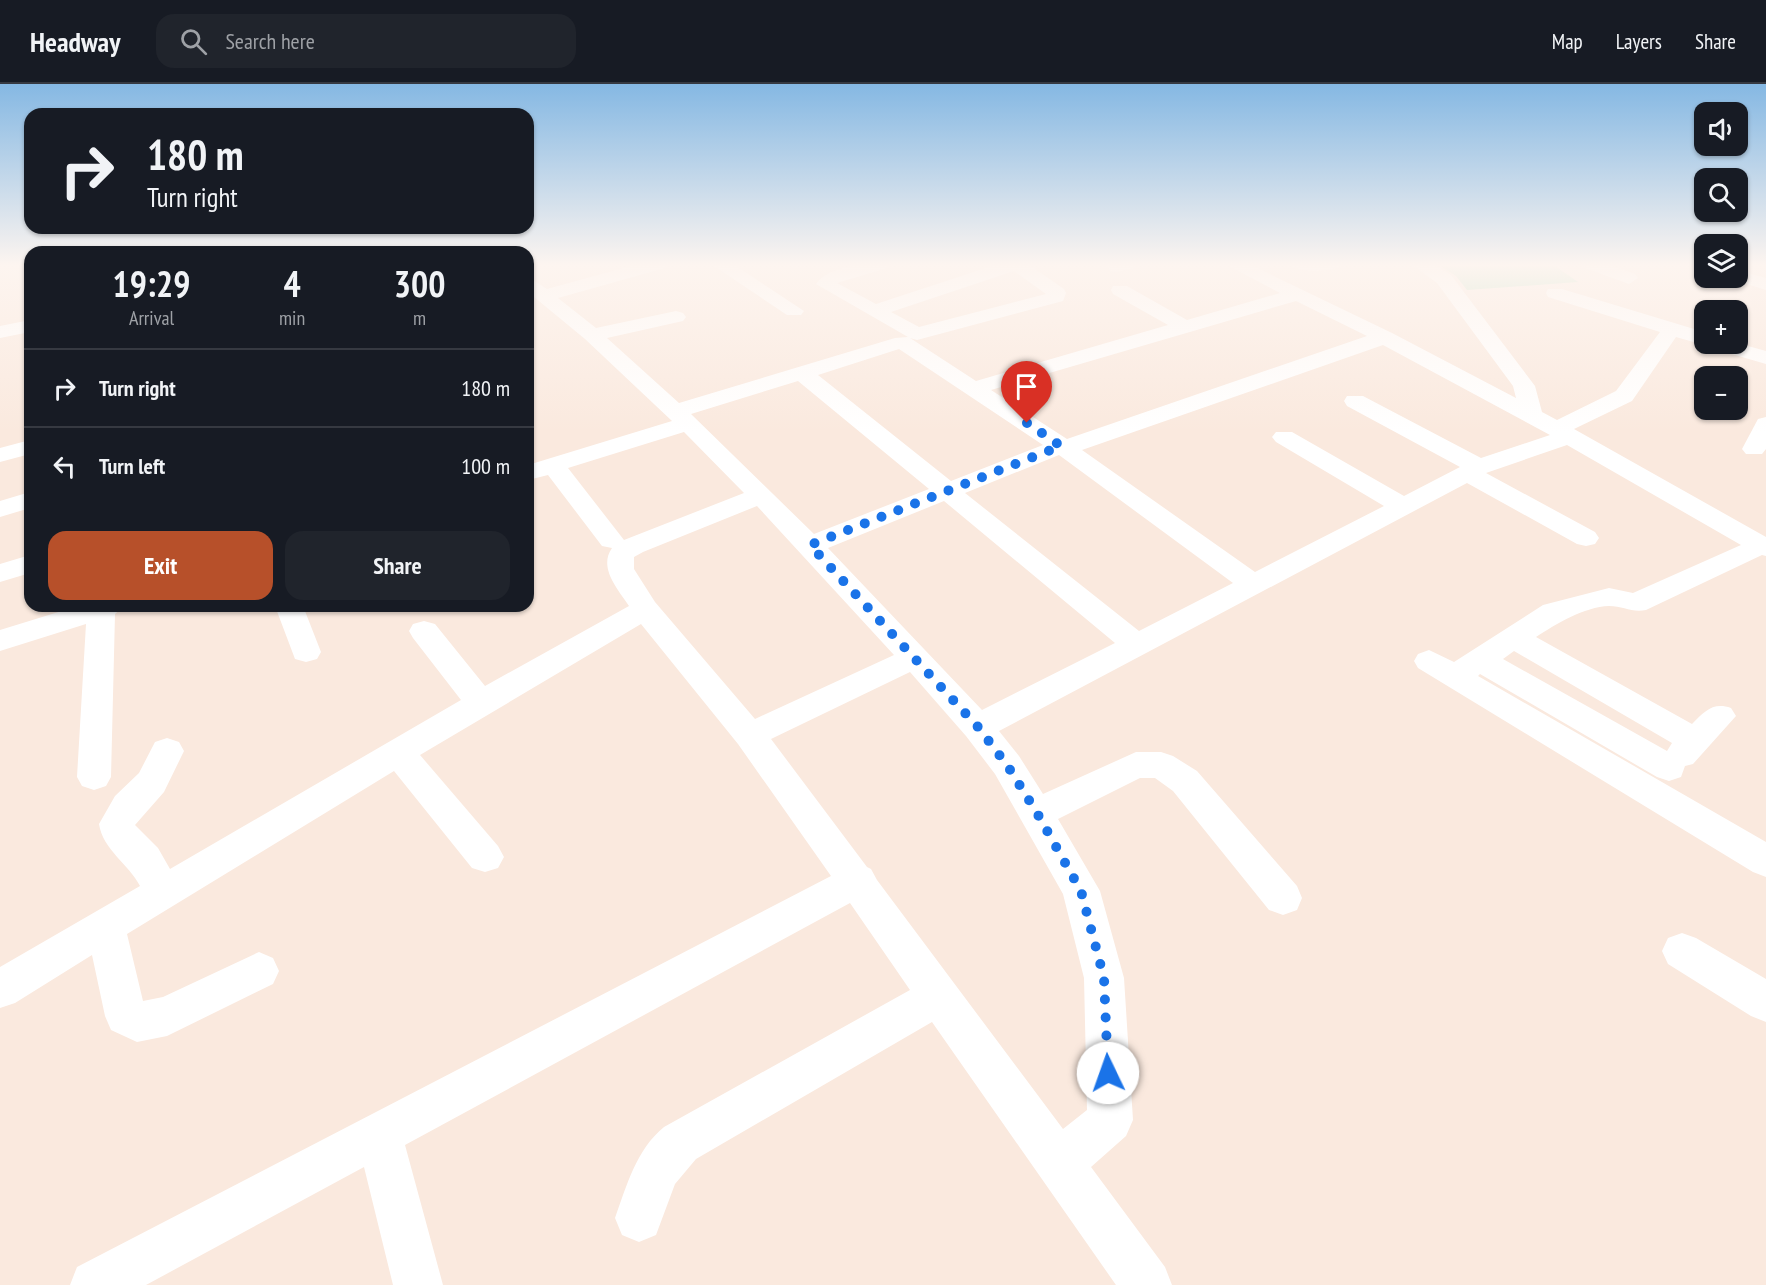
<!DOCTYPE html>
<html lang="en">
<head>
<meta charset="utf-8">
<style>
  body { margin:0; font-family:"PT Sans Narrow",sans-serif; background:#20242c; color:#f1f3f6; height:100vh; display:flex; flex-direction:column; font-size:22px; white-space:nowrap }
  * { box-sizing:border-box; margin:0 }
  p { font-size:20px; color:#9ea1a6 }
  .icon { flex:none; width:33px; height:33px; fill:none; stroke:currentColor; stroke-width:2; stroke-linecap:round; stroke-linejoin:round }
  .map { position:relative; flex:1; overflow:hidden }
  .drawer { position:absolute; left:24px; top:162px; width:510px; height:366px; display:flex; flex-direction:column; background:#171b24; border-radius:18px; box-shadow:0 2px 4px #0004 }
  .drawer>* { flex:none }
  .guide { position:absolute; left:24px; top:24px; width:510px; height:126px; border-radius:18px; box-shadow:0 2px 4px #0004; background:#171b24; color:#f1f3f6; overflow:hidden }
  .buttons { position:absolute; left:1694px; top:18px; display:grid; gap:12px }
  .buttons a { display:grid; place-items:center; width:54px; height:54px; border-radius:12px; background:#171b24; box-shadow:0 2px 4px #0004; font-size:30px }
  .pin { position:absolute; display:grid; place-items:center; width:51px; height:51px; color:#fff; margin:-62px -26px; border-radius:50% 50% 50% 0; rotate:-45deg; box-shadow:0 0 6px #0007 }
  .pin .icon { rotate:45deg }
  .me { position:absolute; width:66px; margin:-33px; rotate:357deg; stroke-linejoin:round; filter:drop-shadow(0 0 4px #0008) }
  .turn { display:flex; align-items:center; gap:21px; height:126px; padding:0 24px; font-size:27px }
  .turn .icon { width:78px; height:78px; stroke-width:2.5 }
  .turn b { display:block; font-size:42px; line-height:51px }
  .eta { display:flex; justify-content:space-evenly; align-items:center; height:102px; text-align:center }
  .eta b { font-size:36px; font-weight:700; line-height:42px }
  .primary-button { display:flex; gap:12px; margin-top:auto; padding:12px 24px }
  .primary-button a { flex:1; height:69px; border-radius:18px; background:#b7502a; color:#fff; font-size:24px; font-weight:700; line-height:69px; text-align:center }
  .primary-button a+a { background:#20242c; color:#f1f3f6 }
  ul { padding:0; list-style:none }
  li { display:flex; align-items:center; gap:18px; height:78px; padding:0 24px; border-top:2px solid #363941 }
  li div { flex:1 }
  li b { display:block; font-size:22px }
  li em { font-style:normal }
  header { display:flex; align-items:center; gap:36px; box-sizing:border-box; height:84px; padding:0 30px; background:#171b24; border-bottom:2px solid #363941 }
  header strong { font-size:28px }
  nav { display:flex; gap:33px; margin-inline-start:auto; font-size:21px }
  .search { width:420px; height:54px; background:#20242c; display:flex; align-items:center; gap:15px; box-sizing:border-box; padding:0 21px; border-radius:18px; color:#9ea1a6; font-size:22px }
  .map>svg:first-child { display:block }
</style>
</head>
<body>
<header>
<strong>Headway</strong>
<div class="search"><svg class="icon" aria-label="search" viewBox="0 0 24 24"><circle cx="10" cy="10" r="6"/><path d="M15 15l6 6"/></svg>Search here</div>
<nav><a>Map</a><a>Layers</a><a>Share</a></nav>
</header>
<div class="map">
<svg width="1766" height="1201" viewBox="0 0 1766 1201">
  <rect width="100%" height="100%" fill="#fae9de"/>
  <path fill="#b8dfc1" d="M1438,180H1552L1578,198L1467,206L1456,192Z"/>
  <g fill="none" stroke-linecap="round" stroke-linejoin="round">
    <path fill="#fff" fill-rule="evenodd" d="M638,180H668L665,184L558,214L596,244L676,227L683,229L686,233L683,237L607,254L679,319L895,254L908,253L816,200C830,180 868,180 890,180L887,184L837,199L876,220L998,180H1028L1064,205L1066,209L1063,217L917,256L910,254L976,297L1168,241L1113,210L1111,206L1113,202H1127L1187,236L1280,209L1225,180H1249L1392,249L1516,314L1513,302L1437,199L1411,180H1433L1451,191L1535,302L1542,328L1557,336L1616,307L1660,248L1548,213L1546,209L1548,205H1562L1704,248V260L1737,259L1766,267V280L1711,264L1708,260L1704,261L1676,253L1632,317L1574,345L1766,453V472L1762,471L1646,526C1632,529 1623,522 1609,522C1584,523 1556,540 1536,553L1692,640C1705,627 1713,618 1731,624L1736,632L1693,680L1685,682L1681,693L1669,697L1657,693L1480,590L1478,592L1766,758V793L1753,788L1418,584L1414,577L1418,570L1429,566L1454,578L1543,521L1609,504L1633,509L1741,461L1567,361L1486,389L1595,448L1599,454L1595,460L1586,462L1577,460L1467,399L999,647L1019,672L1043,710L1136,668H1161L1173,672L1197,687L1297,802L1302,814L1297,826L1283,831L1269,826L1173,707L1155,694H1140L1058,735L1100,807L1124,894L1133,1036L1126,1052L1091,1083L1165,1183L1172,1201H1116L932,938L696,1075L675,1100L656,1151L639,1158L622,1151L615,1134C627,1101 636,1066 664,1043L910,906L850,819L405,1061L443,1201H393L364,1083L146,1201H70L77,1183L831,792L738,660L641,540L420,671L498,762L504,773L498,784L485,788L472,784L394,687L127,850L143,917L163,913L259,868L273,874L279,887L273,900L167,952L137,958L111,946L105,932L92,871L15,919L0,924V883L140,802C128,779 103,766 99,740L115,712L139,689L155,658L167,654L179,658L184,667L164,708L135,741L158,764L170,785L461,616L413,554L409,547L413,540L424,537L435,540L485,602L629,522C618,505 598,484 612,464L602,462L548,391L528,396V381L672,337L585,255L528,208V193L547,205ZM1014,187L1046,210L919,243L891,228ZM1296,217L1367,252L1067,355L991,306ZM1383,261L1550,351L1481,374L1363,312H1347L1344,317L1347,322L1460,383L1404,412L1292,348H1276L1272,353L1276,358L1384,422L1255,488L1082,366ZM899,265L1043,361L951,397L818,291ZM798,297L929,405L814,450L691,330ZM684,348L744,409L624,456L568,384ZM1059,371L1233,499L1139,547L965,409ZM944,417L1115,559L982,626L828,464ZM757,422L894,571L755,635L655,518L634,485V473L643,468ZM1514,567L1672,659L1667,667L1503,575ZM910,588L966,652L995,690L1063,810L1084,894L1087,1026L1063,1045L877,796L871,785L867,783L771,655Z
      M711,180H733L804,227L801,231H787Z
      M1110,180H1137L1134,184L1117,188L1111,187L1108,183Z
      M1288,180H1343C1336,189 1295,189 1288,180Z
      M1582,180H1608L1635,190L1638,194L1629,200L1585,184Z
      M1737,186L1766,194V206L1731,195L1737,194Z
      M30,236V248L0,254V242Z
      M1766,333V365L1762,370H1746L1742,365L1758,335Z
      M30,356V370L0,378V364Z
      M30,408V424L0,433V417Z
      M30,471V489L0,498V480Z
      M78,522H124L115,530L111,693L106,702L94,706L82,702L77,693L86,540L0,567V546Z
      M275,522H303L321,568L317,575L306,578L295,575Z
      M1682,849L1696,854L1766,895V938L1751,932L1668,880L1662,867L1668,854Z"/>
  </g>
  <linearGradient id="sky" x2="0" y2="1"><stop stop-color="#85b8e3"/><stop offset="0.52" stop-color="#fdf5f0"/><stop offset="1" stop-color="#fdf5f0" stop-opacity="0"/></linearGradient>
  <rect width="1766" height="348" fill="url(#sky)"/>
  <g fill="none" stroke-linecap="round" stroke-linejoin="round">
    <path stroke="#1a73e8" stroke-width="10" stroke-dasharray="0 18" d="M1027,339L1061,362L810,461L978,643L1007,681L1037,729L1081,807L1104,894L1108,989"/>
  </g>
</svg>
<div class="buttons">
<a><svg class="icon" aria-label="sound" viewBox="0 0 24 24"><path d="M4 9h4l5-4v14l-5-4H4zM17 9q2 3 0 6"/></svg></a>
<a><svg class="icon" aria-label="search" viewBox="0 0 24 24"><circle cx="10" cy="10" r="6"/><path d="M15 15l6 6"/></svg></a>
<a><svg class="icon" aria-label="layers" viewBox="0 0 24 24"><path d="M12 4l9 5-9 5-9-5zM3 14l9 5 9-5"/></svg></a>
<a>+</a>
<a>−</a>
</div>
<div class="pin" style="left:1027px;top:339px;background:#d93025"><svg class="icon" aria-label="arrive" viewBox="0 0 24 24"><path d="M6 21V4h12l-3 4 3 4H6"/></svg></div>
<svg class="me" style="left:1108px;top:989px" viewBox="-20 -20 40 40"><circle r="19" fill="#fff"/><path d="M0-13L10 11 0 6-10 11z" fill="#1a73e8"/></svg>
<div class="guide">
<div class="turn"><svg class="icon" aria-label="right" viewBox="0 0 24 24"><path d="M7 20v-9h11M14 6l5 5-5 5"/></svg><div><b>180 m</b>Turn right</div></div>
</div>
<section class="drawer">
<div class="eta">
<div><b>19:29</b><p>Arrival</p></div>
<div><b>4</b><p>min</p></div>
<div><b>300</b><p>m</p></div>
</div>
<ul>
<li><svg class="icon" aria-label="right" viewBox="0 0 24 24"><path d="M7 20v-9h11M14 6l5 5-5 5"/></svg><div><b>Turn right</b></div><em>180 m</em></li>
<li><svg class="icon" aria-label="left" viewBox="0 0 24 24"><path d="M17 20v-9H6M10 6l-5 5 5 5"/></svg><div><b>Turn left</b></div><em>100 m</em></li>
</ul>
<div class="primary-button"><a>Exit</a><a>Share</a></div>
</section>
</div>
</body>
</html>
